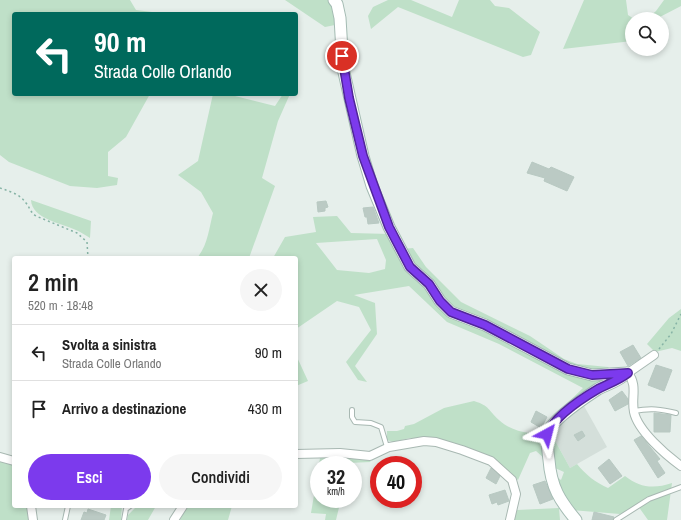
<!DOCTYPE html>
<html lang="it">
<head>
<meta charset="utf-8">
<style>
  body { margin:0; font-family:"Archivo Narrow",sans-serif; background:#f6f6f6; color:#222; height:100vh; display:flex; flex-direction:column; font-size:15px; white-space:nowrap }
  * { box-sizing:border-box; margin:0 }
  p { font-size:13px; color:#767676 }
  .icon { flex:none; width:22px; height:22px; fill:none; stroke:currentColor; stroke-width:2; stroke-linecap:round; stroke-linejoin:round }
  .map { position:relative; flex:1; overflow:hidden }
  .panel { position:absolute; left:12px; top:256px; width:286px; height:252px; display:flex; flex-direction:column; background:#fff; border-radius:4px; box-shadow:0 2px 6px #0003 }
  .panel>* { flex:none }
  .banner { position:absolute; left:12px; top:12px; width:286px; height:84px; border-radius:4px; box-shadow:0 2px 6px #0003; background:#00695c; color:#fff; overflow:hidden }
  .fabs { position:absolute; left:625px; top:12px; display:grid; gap:8px }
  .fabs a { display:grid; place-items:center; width:44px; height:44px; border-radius:50%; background:#fff; box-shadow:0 2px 6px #0003; font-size:20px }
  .speed { position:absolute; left:310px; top:456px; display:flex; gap:8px; font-size:20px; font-weight:700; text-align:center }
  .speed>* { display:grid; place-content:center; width:52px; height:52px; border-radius:50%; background:#fff; box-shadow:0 2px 6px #0003; line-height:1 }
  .speed small { font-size:10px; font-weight:400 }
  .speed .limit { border:6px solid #d22; background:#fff; color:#111 }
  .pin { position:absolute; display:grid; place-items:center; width:34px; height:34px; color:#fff; margin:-17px; border:2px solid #fff; border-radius:50%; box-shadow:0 1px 4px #0007 }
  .me { position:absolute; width:44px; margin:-22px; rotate:38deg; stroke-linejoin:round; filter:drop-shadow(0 0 3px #0008) }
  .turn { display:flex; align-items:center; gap:14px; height:84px; padding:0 16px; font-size:18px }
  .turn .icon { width:52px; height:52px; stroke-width:2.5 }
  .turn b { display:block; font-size:28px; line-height:34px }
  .round { display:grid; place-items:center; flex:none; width:42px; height:42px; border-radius:21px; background:#f6f6f6 }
  .overview { display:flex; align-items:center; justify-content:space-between; height:68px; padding:0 16px }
  h1 { font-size:24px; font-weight:600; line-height:30px }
  .button { display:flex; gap:8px; margin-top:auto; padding:8px 16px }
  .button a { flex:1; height:46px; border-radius:24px; background:#7c3aed; color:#fff; font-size:16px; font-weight:600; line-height:46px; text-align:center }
  .button a+a { background:#f6f6f6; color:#222 }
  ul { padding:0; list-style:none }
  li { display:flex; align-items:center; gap:12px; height:56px; padding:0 16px; border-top:1px solid #e0e0e0 }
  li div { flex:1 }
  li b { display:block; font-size:15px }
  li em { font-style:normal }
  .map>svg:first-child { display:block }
</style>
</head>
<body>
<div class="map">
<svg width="681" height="520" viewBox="0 0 681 520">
  <rect width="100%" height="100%" fill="#e6efeb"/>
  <path fill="#d4dfda" d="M584,406L607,447L570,468L552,435L569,417Z"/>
  <path fill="#bfe0c8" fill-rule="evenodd" d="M0,0H130L136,10L152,12V14H14V94H150L126,137L108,152V176L118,178L117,185L97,188L70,186L9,162L0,155Z
    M285,0H330L335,8V25L325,27Z
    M388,0H411L452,17L459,0H490L495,6L509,8L540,32L531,55L523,57L398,7L371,29L368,16L373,7Z
    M584,0H626L628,15L634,19H632V41L563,49Z
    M664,0H681V6L656,19H647L656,11Z
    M213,94H227L275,106L283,94H290L278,121L262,178L275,186L249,258H197C208,245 209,228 213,213L201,192L178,175L198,161Z
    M31,200L91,221L90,238C85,235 81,232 76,230C61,223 32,219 31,200Z
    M337,216L351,233L390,234L439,302L603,381L602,385L555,415L583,388L499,344L447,322L409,286L354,295L375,303L377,334L355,366L367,382L358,380L346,362L371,330L359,307L337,301L296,329V258H273L285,237L316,232L313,217ZM377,239L386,260L385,269L369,273L337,270L316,243Z
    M413,248L426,267L461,302L530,336L564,359L577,364L608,367L610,369L582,371L455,307C434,293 417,269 402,249Z
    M681,309V351L672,348L655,352L647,344L669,318Z
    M296,355L308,381L296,386Z
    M474,401C490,406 488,410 499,420C513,433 533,434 552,435L570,468L577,464C586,475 595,482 608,488L625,476C640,488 654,489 672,483L667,520H648L638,506L620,514L571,510L553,474L561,480L564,472L555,468L536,451L530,453L518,480L489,457L431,438H410L393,442L387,440V431H397L404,429L405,426L414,424L444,408Z
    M327,455L366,458L371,462L348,463V465H319L320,458L296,457Z
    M0,458L14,464V506H30L32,520H0Z
    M319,465V499H341L336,520H325L326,514L311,513Z
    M111,506H122L121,520H109Z
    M137,506H156L148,520H127L128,515Z
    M187,506H232L228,520H180Z
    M559,508L560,520H514L517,510Z"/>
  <path fill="#bbcac4" stroke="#b8c9c2" d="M532,162L549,169L551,167L574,177L567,191L544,181L545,178L527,173Z
    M326,201L328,207L325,208V211L318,212L317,202Z
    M373,207L379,223L368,224L367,217H365L363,208Z
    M633,345L641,358L628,366L620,352Z
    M656,365L672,370L664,391L648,385Z
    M622,391L628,399V404L615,411L609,400Z
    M536,411L547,417L541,428L531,422Z
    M654,413L671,415L670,432H654Z
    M582,431L585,436L578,441L574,435Z
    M641,436L660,459L657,461L665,473L658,478L634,440Z
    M609,459L622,476L610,484L598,468Z
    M491,468L500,476L496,484L486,478Z
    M545,481L553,499L540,504L533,485Z
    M505,490L509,501L498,505L497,502L492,504L489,495Z
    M88,509L106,515L104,520H81L84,512L87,513Z
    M594,512L614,517L613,520H592Z"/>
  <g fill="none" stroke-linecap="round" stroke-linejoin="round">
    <g stroke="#a8b8b2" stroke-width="6">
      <path id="lane" d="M352,410V417L355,422L371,423L381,427L387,447
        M634,411C650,408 661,409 676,413
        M65,520L68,506
        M124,520L126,509L130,506
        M616,520L649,499L681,487"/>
    </g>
    <g stroke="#a8b8b2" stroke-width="10">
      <path id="street" d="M654,355L628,373C638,386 631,397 634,412C638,431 666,455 681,466
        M296,454L340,453L370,456L389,447L424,441L436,442L462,450L491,461L512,480L516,494L510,520
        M0,457L14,461
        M31,506L33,520
        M174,520L183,506"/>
    </g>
    <g stroke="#a4bbb3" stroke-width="13">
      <path id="secondary" d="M334,0L337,4L340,18L343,68L363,156L372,186L389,227L410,267L429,284L440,301L451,312L485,325L568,369L592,375L628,373
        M576,520C560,501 551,487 549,460C548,452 546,441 548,433C552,419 586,397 598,389C608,384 619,381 627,373"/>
    </g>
    <path stroke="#86b3a5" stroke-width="1.5" stroke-dasharray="2 3" stroke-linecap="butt" d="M0,188C9,191 20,194 26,203C30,208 30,212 36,216L77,233L87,242L88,258
      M659,349L671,334L681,314"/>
    <use href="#lane" stroke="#fff" stroke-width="4"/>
    <use href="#street" stroke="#fff" stroke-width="8"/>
    <use href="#secondary" stroke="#fff" stroke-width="11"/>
  </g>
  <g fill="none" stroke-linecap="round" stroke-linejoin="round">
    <g stroke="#51269a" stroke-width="10">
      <path id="route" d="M342,56L349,98L363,156L389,227L410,267L429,284L440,301L451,312L485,325L568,369L592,375L628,373C619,380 608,384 598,389C581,399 555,416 547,434"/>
    </g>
    <use href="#route" stroke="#7c3aed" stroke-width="7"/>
  </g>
</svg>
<div class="fabs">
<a><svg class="icon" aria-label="search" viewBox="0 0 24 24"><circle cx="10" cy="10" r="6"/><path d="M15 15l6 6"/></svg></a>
</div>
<div class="speed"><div>32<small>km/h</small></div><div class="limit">40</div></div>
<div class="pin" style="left:342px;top:56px;background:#d93025"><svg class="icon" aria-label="arrive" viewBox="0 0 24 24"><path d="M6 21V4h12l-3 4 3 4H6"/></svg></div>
<svg class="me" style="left:547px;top:434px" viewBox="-20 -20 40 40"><path d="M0-17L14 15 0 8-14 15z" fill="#7c3aed" stroke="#fff" stroke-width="4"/></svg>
<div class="banner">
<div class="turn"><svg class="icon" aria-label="left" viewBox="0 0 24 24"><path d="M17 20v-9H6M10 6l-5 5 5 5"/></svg><div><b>90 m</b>Strada Colle Orlando</div></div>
</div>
<section class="panel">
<div class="overview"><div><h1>2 min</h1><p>520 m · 18:48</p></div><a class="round"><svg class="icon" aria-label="close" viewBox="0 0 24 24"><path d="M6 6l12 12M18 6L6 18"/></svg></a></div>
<ul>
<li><svg class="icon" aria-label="left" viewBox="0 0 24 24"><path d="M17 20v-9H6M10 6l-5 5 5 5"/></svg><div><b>Svolta a sinistra</b><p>Strada Colle Orlando</p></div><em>90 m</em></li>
<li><svg class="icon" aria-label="arrive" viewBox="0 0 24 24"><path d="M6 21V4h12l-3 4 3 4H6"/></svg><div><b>Arrivo a destinazione</b></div><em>430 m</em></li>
</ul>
<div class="button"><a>Esci</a><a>Condividi</a></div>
</section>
</div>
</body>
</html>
